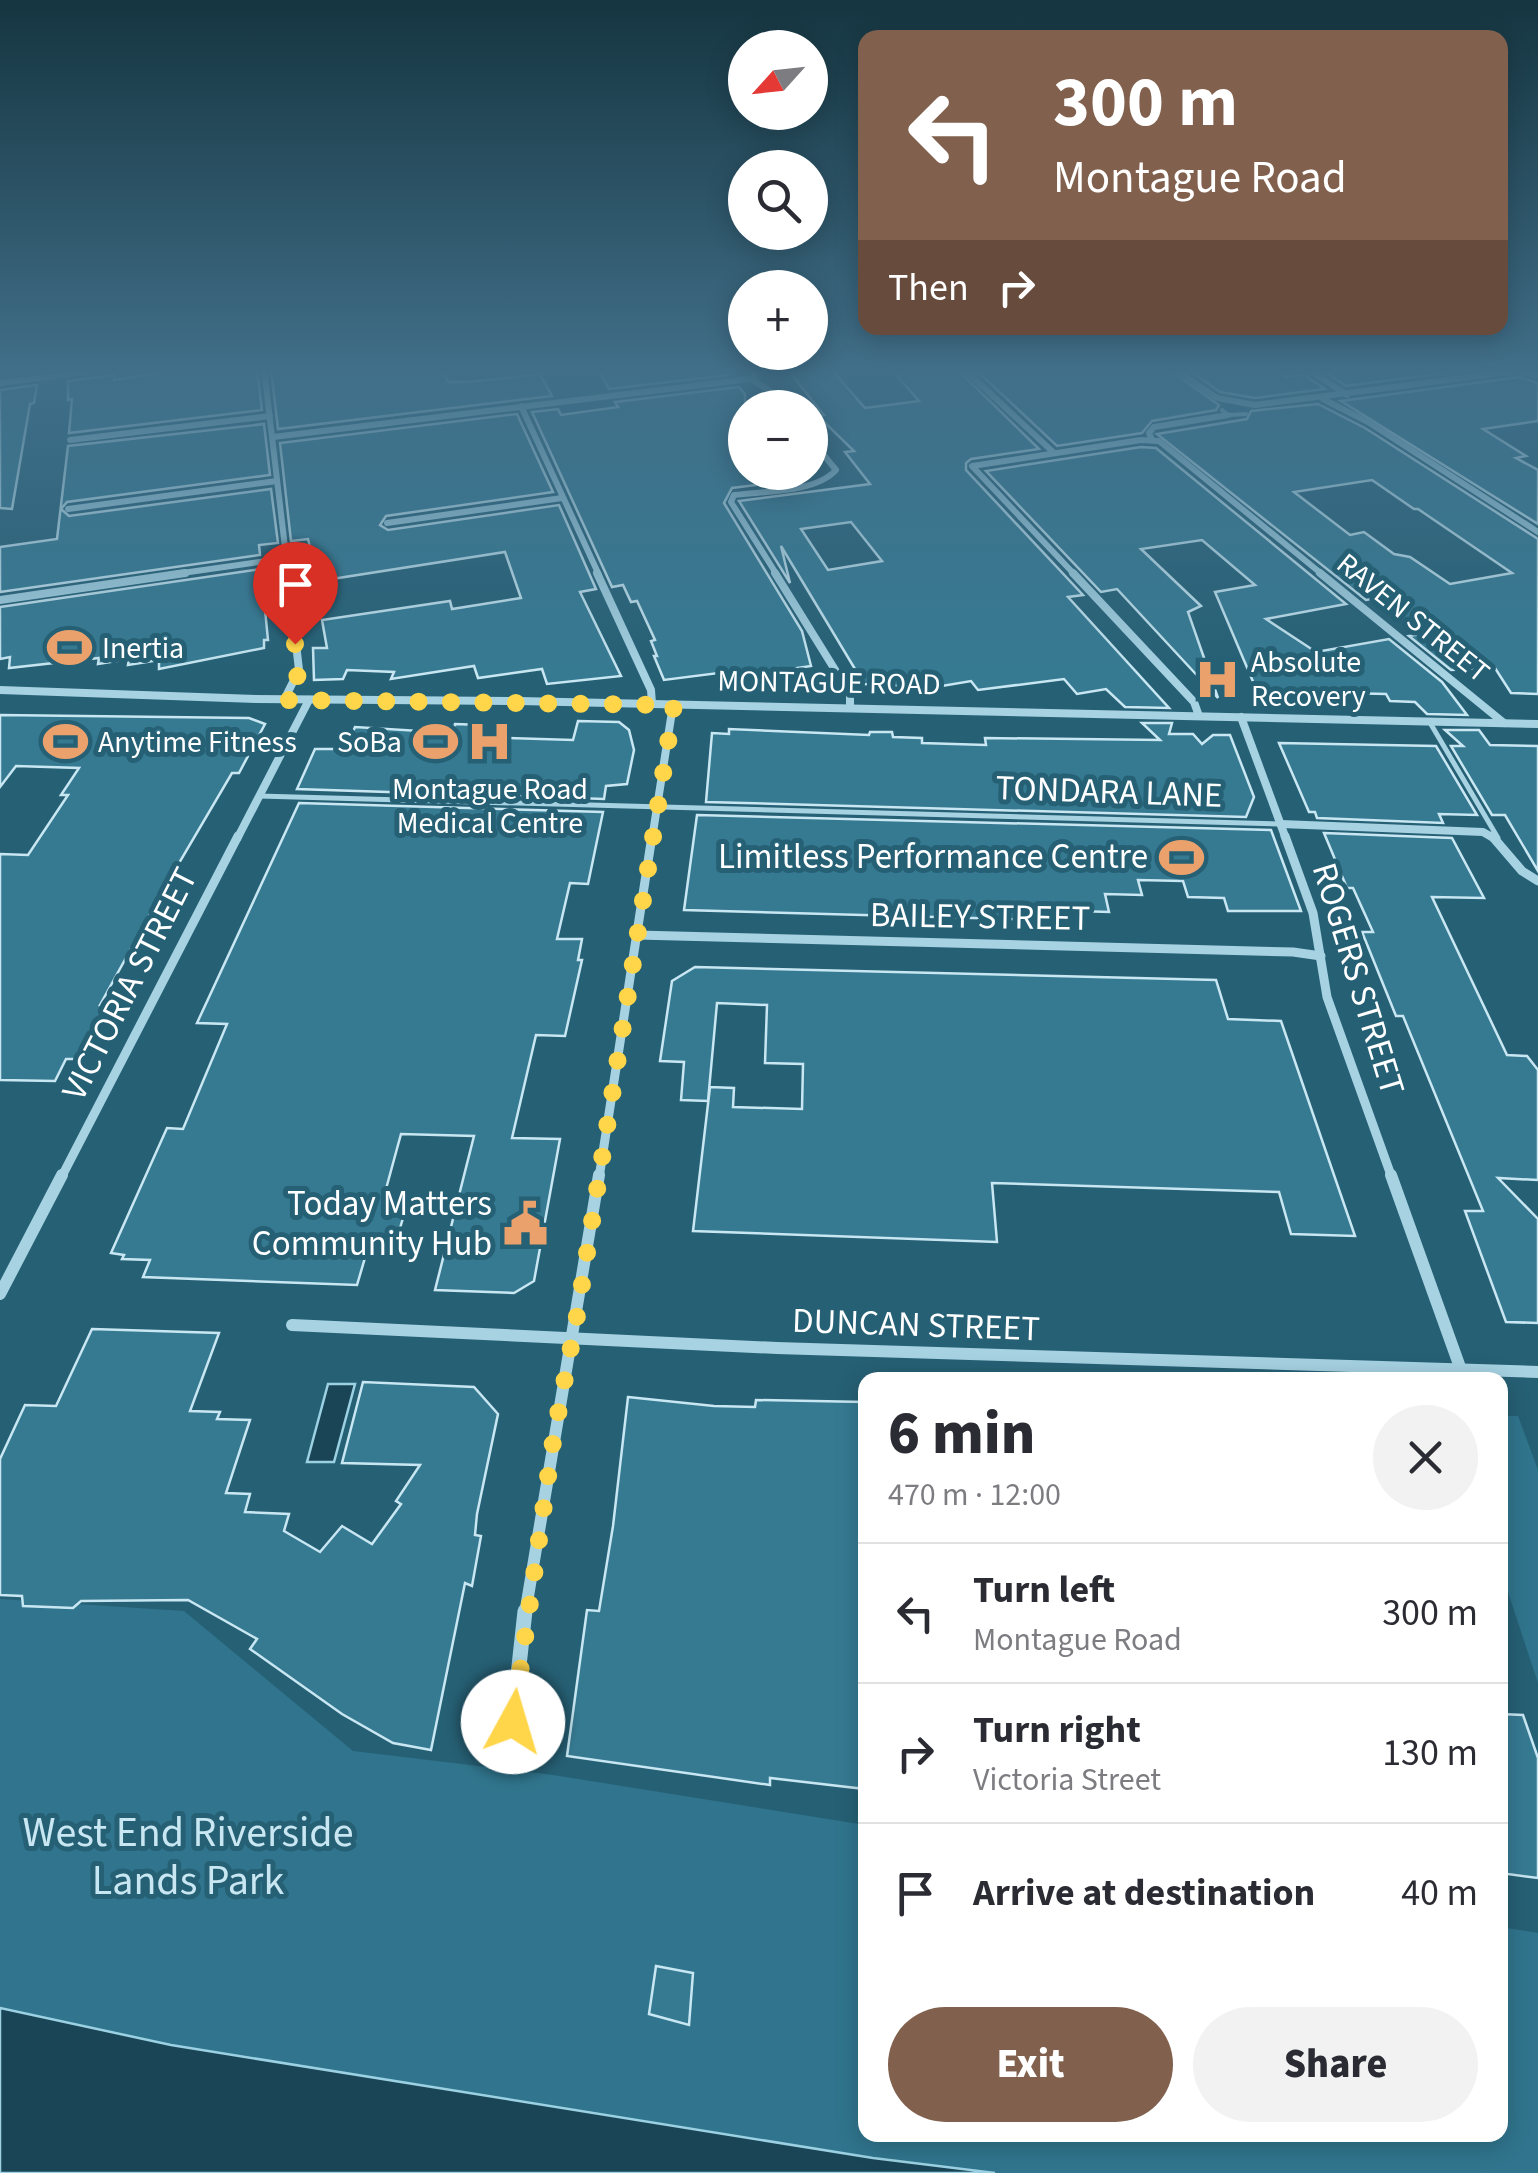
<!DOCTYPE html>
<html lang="en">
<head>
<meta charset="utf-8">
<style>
  body { margin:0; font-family:"Source Sans 3",sans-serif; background:#f2f2f3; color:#2b2b33; height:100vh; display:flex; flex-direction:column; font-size:38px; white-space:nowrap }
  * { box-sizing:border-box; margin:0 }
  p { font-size:32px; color:#7c7c81 }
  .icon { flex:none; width:55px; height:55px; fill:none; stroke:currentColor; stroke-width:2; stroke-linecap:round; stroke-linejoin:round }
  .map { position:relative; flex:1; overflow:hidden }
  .panel { position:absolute; left:858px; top:1372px; width:650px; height:770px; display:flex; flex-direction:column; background:#fff; border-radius:20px; box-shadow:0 5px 25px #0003 }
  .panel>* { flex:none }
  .guide { position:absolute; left:858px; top:30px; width:650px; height:305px; border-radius:20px; box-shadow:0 5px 25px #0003; background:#81604d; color:#fff; overflow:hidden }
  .needle { width:65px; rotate:243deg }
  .buttons { position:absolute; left:728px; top:30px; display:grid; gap:20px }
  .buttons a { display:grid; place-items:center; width:100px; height:100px; border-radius:50%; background:#fff; box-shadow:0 5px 25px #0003; font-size:50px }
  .pin { position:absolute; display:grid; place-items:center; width:85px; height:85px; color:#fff; margin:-102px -42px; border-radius:50% 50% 50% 0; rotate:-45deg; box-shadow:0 0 10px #0007 }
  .pin .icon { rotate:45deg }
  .me { position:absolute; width:110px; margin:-55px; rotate:6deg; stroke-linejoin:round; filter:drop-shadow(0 0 8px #0008) }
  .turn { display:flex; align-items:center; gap:35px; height:210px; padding:0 30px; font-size:45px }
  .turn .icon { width:130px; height:130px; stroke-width:2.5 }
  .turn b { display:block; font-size:70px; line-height:85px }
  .then { display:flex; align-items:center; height:95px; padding:0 30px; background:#0003; gap:20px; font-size:38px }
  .round { display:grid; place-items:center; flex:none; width:105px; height:105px; border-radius:52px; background:#f2f2f3 }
  .summary { display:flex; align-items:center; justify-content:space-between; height:170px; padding:0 30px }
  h1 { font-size:60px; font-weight:800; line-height:75px }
  .action { display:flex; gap:20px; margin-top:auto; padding:20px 30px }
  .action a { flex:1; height:115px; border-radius:60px; background:#81604d; color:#fff; font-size:40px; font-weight:800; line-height:115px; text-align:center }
  .action a+a { background:#f2f2f3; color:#2b2b33 }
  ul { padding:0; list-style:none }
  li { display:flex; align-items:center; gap:30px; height:140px; padding:0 30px; border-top:2px solid #e1e1e2 }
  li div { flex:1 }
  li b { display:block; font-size:38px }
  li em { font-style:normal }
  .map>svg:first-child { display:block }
</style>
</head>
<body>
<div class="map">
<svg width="1538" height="2173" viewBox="0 0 1538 2173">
  <rect width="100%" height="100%" fill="#266075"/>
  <g fill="#30758d">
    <polygon points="1500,1416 1518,1416 1538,1470 1538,1683 1500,1568"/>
    <polygon points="0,1599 184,1611 353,1751 553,1775 865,1825 865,2135 1500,2135 1500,1927 1538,1933 1538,2173 995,2173 873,2158 170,2045 0,2008"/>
  </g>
  <g fill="#1a4556" stroke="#9bd1e2" stroke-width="2.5">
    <polygon points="328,1384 355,1384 334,1462 307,1462"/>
    <polygon points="0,2008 171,2045 873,2158 995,2173 0,2173"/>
  </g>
  <g fill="#367a92" stroke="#c8e7f2" stroke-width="2.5" fill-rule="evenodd">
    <polygon points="185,369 257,369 262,410 69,433 72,399 68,400 68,381 114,375 114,380"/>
    <polygon points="271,369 443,369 448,382 469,382 540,374 552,396 278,429"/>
    <polygon points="598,369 725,369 729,375 609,389"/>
    <path d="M 787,369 L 831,369 L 865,408 L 919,401 L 891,369 L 957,369 L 1039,449 L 971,459 L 966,463 L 966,470 L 1083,595 L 1068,597 L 1169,708 L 1125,707 L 1106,689 L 1077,694 L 1064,679 L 978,690 L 971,681 L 930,688 L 864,684 L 781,546 L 790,583 L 739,501 L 870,484 L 845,452 L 854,451 L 818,416 L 824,415 ZM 851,522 L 882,561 L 828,570 L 801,529 Z"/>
    <polygon points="975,369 1168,369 1219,405 1216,410 1152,421 1142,433 1057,446"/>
    <polygon points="1188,369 1273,369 1285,377 1304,375 1325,389 1255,398 1220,392"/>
    <polygon points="1344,369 1476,369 1346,386 1325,372"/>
    <polygon points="1519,377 1538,383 1538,421 1483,429 1526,456 1516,458 1538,470 1538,524 1341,401"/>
    <polygon points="37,385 34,403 30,404 12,509 0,508 0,390"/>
    <polygon points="739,387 745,394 745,472 800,472 805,479 732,488 724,503 802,631 811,666 737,677 734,671 664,680 654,656 657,656 651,641 655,640 637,601 631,602 623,585 612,587 532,412 558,409 561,415 618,407 615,402"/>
    <path d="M 1318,404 L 1365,428 L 1538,539 L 1538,694 L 1511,693 L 1495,668 L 1451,670 L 1409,636 L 1421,634 L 1377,598 L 1366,600 L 1157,434 L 1247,419 L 1251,411 ZM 1372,480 L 1414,509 L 1418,509 L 1512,573 L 1450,584 L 1410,557 L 1394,554 L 1364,532 L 1350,535 L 1294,492 Z"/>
    <polygon points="517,414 553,492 386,516 380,525 388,530 559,505 596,589 580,592 621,676 547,684 542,669 478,678 474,666 391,679 394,672 347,670 343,679 314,680 313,648 327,648 322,620 450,601 452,609 521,598 505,552 319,581 316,550 311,551 308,539 291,541 280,443"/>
    <polygon points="264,424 270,475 67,502 61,509 69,516 271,489 278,543 259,545 260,555 0,592 0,547 57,539 68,446"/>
    <polygon points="1141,447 1156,448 1346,604 1266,619 1316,652 1389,639 1442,682 1467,715 1427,714 1415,702 1390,701 1386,694 1257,691 1215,592 1255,585 1202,540 1141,549 1201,606 1188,612 1218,698 1117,589 1101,592 986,471"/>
    <polygon points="261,569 268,640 264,640 264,648 159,669 159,660 128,665 129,659 98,664 99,658 9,668 10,657 0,659 0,607"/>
    <polygon points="0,715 249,718 265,724 239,773 232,773 169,880 100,1005 108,1005 79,1059 66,1059 55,1081 0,1080 0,854 28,855 68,795 61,795 79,768 16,766 0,787"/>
    <polygon points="578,721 619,722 629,730 634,750 627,784 606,786 604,799 297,789 315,749 345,749 355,727 452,733 455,724 482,725 477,737 573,740"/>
    <polygon points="1142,723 1172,723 1169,734 1193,734 1202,744 1213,735 1230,735 1254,797 1246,817 706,802 712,733 729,734 729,729 869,735 870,732 892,732 893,737 922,738 922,743 986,745 985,738 1160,740"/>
    <polygon points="1445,730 1479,730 1490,745 1538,746 1538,871 1505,815 1492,815 1451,746 1463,746"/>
    <polygon points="1279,743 1436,746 1477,815 1439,814 1443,823 1317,818 1315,812 1309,812"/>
    <polygon points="299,803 603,812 588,884 570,883 557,939 582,939 578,960 582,960 565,1036 536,1035 512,1138 560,1139 534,1281 514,1293 435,1290 474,1136 401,1134 383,1200 408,1201 393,1252 367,1251 357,1285 143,1277 150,1260 122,1259 124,1255 111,1253 167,1128 183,1129 227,1024 197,1023"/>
    <polygon points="697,815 1271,830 1301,911 1228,911 1224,898 1188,897 1183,881 1138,880 1142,895 1105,894 1109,912 1045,910 1046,920 684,910"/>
    <polygon points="1324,833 1452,838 1484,898 1432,897 1507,1055 1527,1056 1538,1070 1538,1180 1498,1178 1538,1219 1538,1323 1506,1322 1465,1211 1483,1211 1403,1016 1396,1016 1362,932 1373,932 1353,888 1347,888"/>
    <polygon points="695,967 1216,980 1228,1019 1281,1021 1355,1236 1291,1234 1279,1192 992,1183 997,1242 693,1231 710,1087 734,1088 733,1107 802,1109 803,1064 765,1063 767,1005 717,1003 708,1101 681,1100 684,1062 660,1061 672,981"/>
    <polygon points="92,1329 219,1333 190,1411 220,1412 217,1419 250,1420 226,1493 250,1494 245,1512 289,1514 284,1531 320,1552 342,1526 372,1544 401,1504 396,1501 420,1465 342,1463 363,1382 474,1387 498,1414 477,1514 475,1535 481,1536 472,1586 465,1583 431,1750 393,1743 342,1714 250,1649 257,1639 188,1600 81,1601 73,1608 23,1606 22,1596 0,1595 0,1459 25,1405 56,1406"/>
    <polygon points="628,1397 714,1406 755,1407 756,1400 865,1402 865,1789 770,1778 770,1785 567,1756 587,1610 599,1611 613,1526"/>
    <polygon points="1500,1714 1523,1715 1538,1758 1538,1878 1500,1873"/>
    <polygon points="656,1966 693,1973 689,2025 649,2014"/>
  </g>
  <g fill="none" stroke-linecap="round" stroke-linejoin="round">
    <polyline stroke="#a6d2e2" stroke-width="4" points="1222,410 1228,415 1246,414"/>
    <g stroke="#a6d2e2" stroke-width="5">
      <polyline points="1429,721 1498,838"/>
      <polyline points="259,796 1281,824"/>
    </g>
    <g stroke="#a6d2e2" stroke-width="6">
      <polyline points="264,369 286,556 280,559"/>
      <polyline points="754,369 755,377 750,379 775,394 786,408"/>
      <polyline points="964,369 1053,452"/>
      <polyline points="1175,369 1217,398 1255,405 1517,371"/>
      <polyline points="1308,369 1347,395"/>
      <polyline points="1515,369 1538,376"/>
      <polyline points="1323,399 1368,422 1538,532"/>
      <polyline points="521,406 599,575"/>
      <polyline points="273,437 750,379"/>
      <polyline points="70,440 270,416"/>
      <polyline points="1152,440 1149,433 1154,427 1228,415"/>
      <polyline points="68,509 277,481"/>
      <polyline points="387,523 562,498"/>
      <polyline points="280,559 288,575"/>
      <polyline points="168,575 280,559"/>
      <path d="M 777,575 L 731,502 L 734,495 C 764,491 815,493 836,470 L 810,438"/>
      <polyline points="1075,575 972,466 1141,440 1159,441 1323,575"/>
    </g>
    <g stroke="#a6d2e2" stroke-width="8">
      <polyline points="597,573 651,690 652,704"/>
      <polyline points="775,573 850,694 850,708"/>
      <polyline points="1073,573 1194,702 1199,716"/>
      <polyline points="1320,573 1504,723"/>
      <polyline points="0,600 185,573"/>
      <polyline points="284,700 299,670 288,573"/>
      <polyline points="1241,717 1286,839"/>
      <polyline points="1281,824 1483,832 1495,839"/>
      <polyline points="237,839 309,700"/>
      <polyline points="652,839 673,705"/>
    </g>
    <g stroke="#a6d2e2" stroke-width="9">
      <polyline points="1285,836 1313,913 1327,997 1392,1178"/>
      <polyline points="1492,836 1522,871 1538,881"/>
      <polyline points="637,935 1293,952 1321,956"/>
      <polyline points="61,1178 238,836"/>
      <polyline points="599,1178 652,836"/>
    </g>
    <g stroke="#a6d2e2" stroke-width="12">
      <polyline points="1391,1175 1461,1370"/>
      <polyline points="0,1294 62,1175"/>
      <polyline points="292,1325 777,1348 1538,1372"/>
      <polyline points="525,1614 599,1175"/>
    </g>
    <polyline stroke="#a6d2e2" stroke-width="15" points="513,1721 525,1611"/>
    <g fill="#a6d2e2" fill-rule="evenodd">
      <polygon points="98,369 129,369 0,386 0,380"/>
      <polygon points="0,686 256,695 519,697 1538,720 1538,728 519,705 256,703 0,694"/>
    </g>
  </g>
  <linearGradient id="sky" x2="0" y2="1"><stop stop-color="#153540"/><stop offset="0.55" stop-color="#416f89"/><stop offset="1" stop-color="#416f89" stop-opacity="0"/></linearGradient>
  <rect width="1538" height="674" fill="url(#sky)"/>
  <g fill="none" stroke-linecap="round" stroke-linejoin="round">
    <polyline stroke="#ffd54a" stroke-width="18" stroke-dasharray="0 32.4" points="295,644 298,675 284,700 674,705 577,1316 554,1435 513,1722"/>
  </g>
  <defs>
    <symbol id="stadium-bare" viewBox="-9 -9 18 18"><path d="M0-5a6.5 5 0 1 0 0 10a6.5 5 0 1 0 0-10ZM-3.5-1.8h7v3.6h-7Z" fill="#eaa16c" stroke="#266075" stroke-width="2.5" paint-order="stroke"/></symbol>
    <symbol id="hospital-bare" viewBox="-9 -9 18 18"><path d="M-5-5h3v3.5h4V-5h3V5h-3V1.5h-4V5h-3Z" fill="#eaa16c" stroke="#266075" stroke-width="2.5" paint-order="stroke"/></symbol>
    <symbol id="civic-bare" viewBox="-9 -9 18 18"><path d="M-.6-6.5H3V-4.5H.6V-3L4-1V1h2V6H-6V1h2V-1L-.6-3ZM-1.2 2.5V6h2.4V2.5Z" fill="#eaa16c" stroke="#266075" stroke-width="2.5" paint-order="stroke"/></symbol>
  </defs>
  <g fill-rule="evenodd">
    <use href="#stadium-bare" x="38" y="616" width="63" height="63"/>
    <use href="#hospital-bare" x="1186" y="648" width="63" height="63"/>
    <use href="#stadium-bare" x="34" y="710" width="63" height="63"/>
    <use href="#stadium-bare" x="404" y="710" width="63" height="63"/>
    <use href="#hospital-bare" x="458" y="710" width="63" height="63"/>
    <use href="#stadium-bare" x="1150" y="826" width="63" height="63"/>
    <use href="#civic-bare" x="494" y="1192" width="63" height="63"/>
  </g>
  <g text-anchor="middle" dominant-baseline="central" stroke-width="10" stroke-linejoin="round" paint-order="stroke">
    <g font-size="30" fill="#fff" stroke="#266075">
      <text transform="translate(1413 618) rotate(39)">RAVEN STREET</text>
      <text transform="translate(829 683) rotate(1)">MONTAGUE ROAD</text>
    </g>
    <g font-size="30" fill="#fff" stroke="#266075" text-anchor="start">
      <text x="102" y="648">Inertia</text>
      <text x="1251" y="662">Absolute<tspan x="1251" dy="34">Recovery</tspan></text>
      <text x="98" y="742">Anytime Fitness</text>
      <text x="402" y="742" text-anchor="end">SoBa</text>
      <text x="490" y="789" text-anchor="middle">Montague Road<tspan x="490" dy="34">Medical Centre</tspan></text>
    </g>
    <g font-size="35" fill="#fff" stroke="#266075">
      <text transform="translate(1109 792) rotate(2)">TONDARA LANE</text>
      <text transform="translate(980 917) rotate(1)">BAILEY STREET</text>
      <text transform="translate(1358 979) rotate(73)">ROGERS STREET</text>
      <text transform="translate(130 984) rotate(-63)">VICTORIA STREET</text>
      <text transform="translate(916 1325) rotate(2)">DUNCAN STREET</text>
    </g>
    <g font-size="35" fill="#fff" stroke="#266075" text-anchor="end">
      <text x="1148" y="857">Limitless Performance Centre</text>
      <text x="492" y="1204">Today Matters<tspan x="492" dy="40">Community Hub</tspan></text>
    </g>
    <g font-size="42" fill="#c8e7f2" stroke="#266075">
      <text x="188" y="1833">West End Riverside<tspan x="188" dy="48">Lands Park</tspan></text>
    </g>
  </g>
</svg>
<div class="buttons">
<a><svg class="needle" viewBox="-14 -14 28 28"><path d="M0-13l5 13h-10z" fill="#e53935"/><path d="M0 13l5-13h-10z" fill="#7c7c81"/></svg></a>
<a><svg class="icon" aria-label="search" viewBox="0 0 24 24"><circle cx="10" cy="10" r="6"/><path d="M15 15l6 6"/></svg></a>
<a>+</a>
<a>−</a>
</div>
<div class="pin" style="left:295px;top:644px;background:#d93025"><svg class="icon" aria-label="arrive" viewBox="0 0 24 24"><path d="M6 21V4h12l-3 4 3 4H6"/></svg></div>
<svg class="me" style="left:513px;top:1722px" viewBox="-20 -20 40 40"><circle r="19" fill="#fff"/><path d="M0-13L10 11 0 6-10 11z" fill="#ffd54a"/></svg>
<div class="guide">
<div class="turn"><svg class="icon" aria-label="left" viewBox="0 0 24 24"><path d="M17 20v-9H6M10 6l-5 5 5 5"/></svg><div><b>300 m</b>Montague Road</div></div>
<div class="then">Then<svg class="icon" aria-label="right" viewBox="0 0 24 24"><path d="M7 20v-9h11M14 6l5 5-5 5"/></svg></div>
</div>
<section class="panel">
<div class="summary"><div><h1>6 min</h1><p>470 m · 12:00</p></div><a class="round"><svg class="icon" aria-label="close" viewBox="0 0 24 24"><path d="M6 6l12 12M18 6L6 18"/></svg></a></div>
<ul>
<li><svg class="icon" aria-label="left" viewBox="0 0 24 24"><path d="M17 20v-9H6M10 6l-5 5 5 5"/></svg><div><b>Turn left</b><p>Montague Road</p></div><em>300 m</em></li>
<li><svg class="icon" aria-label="right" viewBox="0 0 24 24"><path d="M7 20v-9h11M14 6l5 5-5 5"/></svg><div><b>Turn right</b><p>Victoria Street</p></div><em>130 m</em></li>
<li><svg class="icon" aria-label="arrive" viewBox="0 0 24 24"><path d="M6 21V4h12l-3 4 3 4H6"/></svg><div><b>Arrive at destination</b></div><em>40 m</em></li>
</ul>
<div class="action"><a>Exit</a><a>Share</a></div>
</section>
</div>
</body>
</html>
